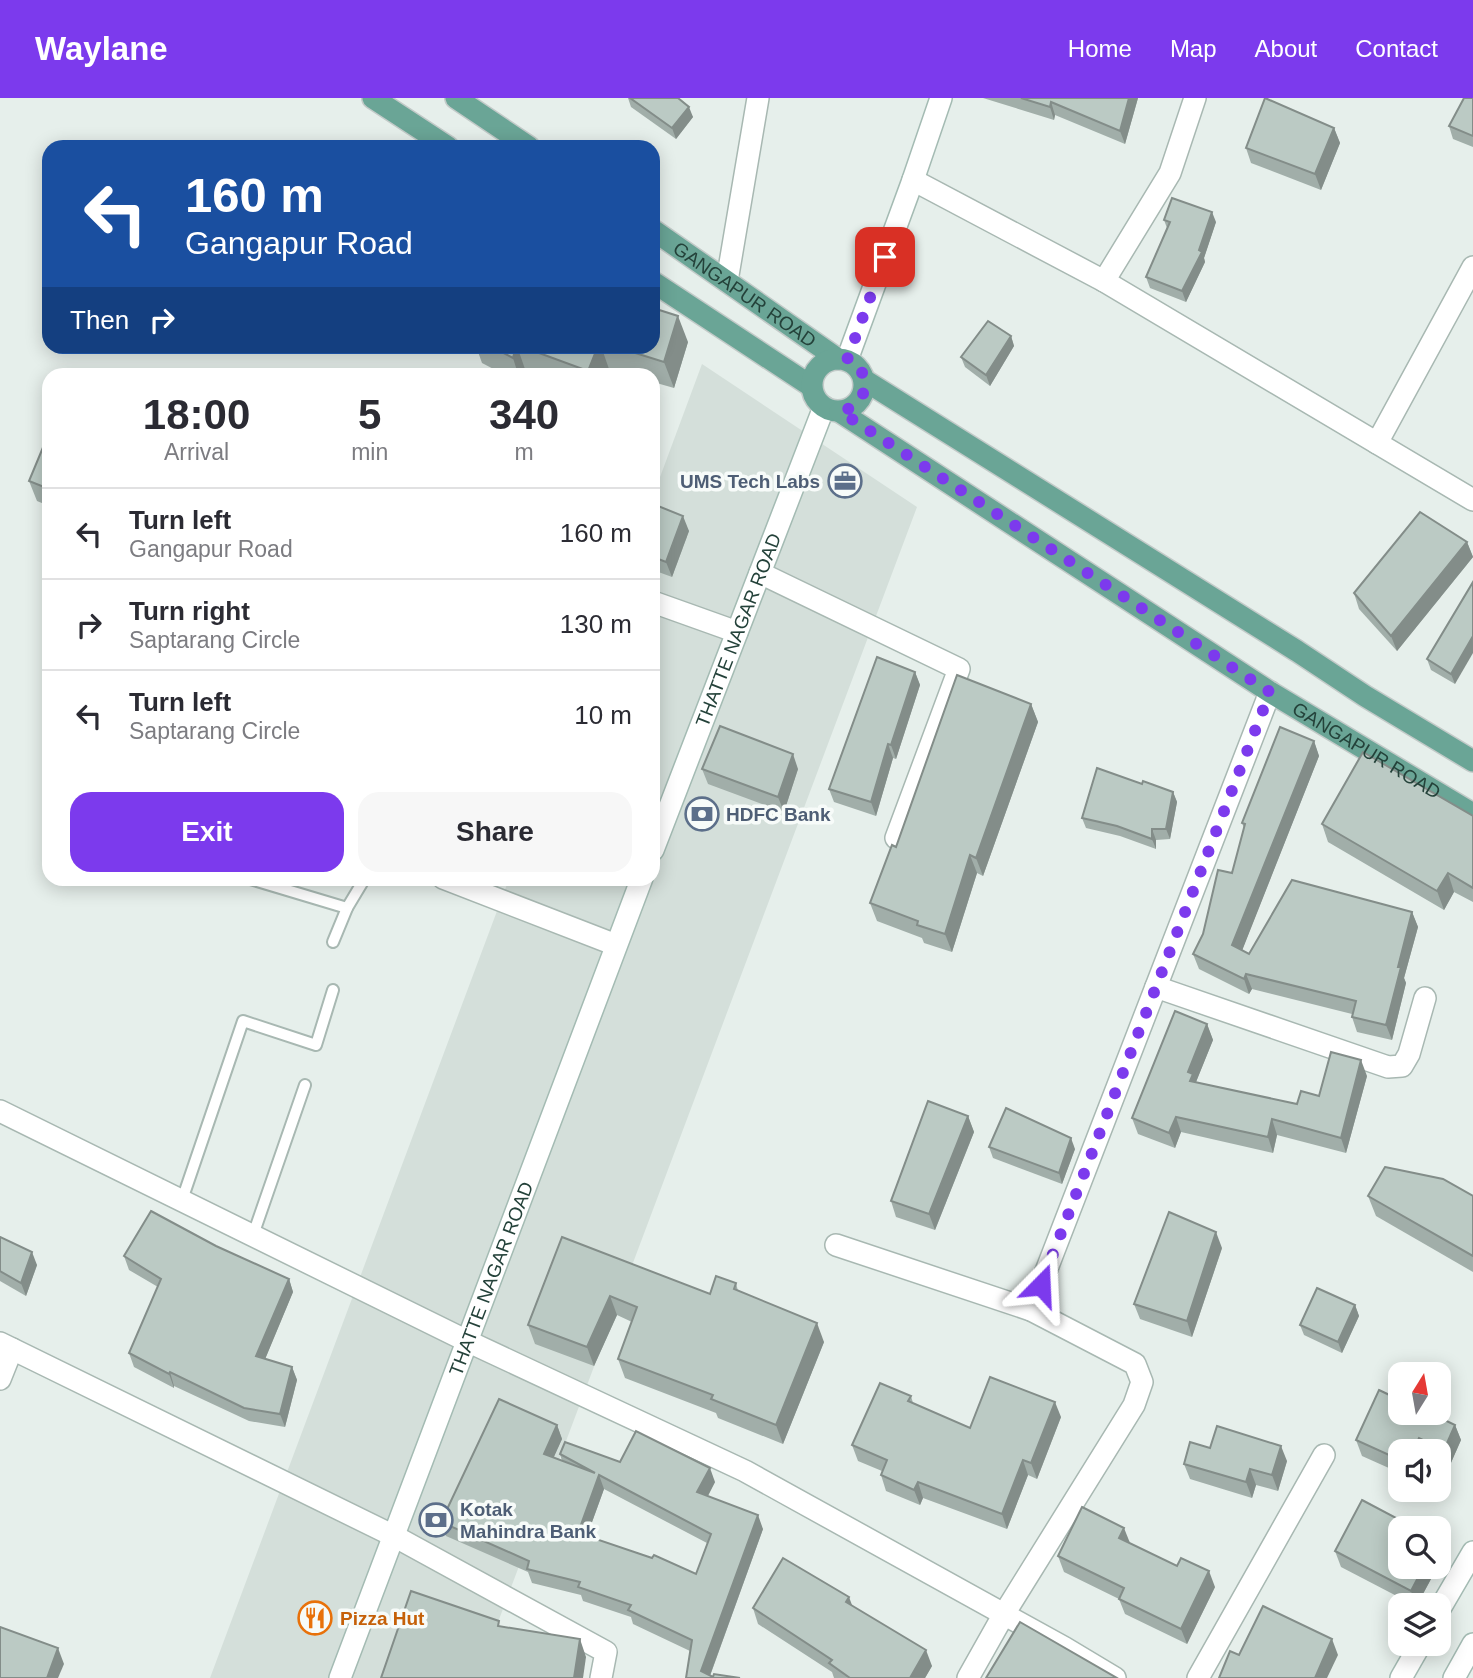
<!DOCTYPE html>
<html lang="en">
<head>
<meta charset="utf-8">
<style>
  body { margin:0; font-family:Arial,sans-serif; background:#f7f7f7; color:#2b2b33; height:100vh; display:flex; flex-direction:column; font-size:26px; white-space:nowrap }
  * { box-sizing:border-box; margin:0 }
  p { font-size:23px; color:#7c7c81 }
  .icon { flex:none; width:38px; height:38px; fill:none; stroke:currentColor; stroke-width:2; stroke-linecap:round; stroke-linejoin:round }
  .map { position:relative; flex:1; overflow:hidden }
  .side { position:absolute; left:42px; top:270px; width:618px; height:518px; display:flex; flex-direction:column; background:#fff; border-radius:21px; box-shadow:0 4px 18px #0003 }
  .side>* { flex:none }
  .hud { position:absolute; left:42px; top:42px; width:618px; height:214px; border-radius:21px; box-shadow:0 4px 18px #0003; background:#1a4fa0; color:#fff; overflow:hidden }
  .needle { width:46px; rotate:11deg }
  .controls { position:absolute; left:1388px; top:1264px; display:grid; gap:14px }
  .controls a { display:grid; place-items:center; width:63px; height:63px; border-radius:14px; background:#fff; box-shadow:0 4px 18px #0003; font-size:35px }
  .pin { position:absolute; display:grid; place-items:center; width:60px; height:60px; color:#fff; margin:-30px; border-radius:14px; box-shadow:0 4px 10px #0006 }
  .me { position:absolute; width:77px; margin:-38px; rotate:21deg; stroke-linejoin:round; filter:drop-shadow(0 0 5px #0008) }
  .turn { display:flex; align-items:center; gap:24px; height:147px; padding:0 28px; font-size:32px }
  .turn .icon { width:91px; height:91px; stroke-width:2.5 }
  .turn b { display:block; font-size:49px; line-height:60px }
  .then { display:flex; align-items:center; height:66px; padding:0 28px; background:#0003; gap:14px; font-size:26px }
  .eta { display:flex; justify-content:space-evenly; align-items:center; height:119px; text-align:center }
  .eta b { font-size:42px; font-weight:700; line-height:49px }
  .action { display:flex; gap:14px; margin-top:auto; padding:14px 28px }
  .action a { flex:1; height:80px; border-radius:21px; background:#7c3aed; color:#fff; font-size:28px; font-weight:700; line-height:80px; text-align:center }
  .action a+a { background:#f7f7f7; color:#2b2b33 }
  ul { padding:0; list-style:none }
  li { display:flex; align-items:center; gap:21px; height:91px; padding:0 28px; border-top:2px solid #e1e1e2 }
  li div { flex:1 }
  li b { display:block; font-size:26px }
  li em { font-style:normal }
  header { display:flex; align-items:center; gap:42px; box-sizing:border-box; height:98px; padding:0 35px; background:#7c3aed; color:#fff }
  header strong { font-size:33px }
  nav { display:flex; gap:38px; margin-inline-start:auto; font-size:24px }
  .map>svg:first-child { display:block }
</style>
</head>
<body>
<header>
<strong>Waylane</strong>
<nav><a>Home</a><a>Map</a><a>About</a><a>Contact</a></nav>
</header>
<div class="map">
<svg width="1473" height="1580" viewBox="0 0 1473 1580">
  <rect width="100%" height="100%" fill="#e6efeb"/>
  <polygon fill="#d4dfda" points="702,266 917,409 477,1580 210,1580 509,781 653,780 653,398"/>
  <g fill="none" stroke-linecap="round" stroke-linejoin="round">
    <defs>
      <g id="lane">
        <polyline points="247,780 347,810"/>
        <polyline points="333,844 347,810 365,780"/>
        <polyline points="182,1102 243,923 316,947 333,892"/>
        <polyline points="253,1137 305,987"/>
      </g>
      <g id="street">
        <polyline points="913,82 1104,183 1170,75 1195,0"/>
        <polyline points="727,183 758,0"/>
        <polyline points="1104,183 1473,402"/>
        <polyline points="1377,345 1473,169"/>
        <polyline points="760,475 959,571 896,740"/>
        <polyline points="653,504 737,534"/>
        <polyline points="443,780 616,847"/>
        <polyline points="1156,889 1388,969 1402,968 1409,956 1425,900"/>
        <polyline points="0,1013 467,1243 745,1373 1065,1550 1115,1580"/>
        <polyline points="836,1147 1031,1212 1135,1266 1142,1284 1134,1307 1004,1516 968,1580"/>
        <polyline points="1031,1212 1270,594"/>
        <polyline points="0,1245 394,1438 606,1554 601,1580"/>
        <polyline points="0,1281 12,1251"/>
        <polyline points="1198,1580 1324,1357"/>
      </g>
      <g id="secondary">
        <polyline points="847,262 913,82 941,0"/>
        <path id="s1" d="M 653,752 L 824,309"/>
        <polyline points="1438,1514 1473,1454"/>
        <path id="s2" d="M 340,1580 L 642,780"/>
        <polyline points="1401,1580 1421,1545"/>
        <polyline points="1454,1580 1473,1546"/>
      </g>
      <g id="primary">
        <polyline points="373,0 448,49"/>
        <polyline points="456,0 529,49"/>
        <path id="s3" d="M 653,132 L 838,261"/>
        <polyline points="653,184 811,288"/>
        <circle cx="838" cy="287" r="26"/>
        <polyline points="864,282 1297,553 1365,598 1473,663"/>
        <path id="s4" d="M 840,314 L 1270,594 L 1473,716"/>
      </g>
    </defs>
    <use href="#lane" stroke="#a8b8b2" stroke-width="14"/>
    <use href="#street" stroke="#a8b8b2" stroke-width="24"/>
    <use href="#secondary" stroke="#a4bbb3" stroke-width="24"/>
    <use href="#primary" stroke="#c2cac8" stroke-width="24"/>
    <use href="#lane" stroke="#fff" stroke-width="10"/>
    <use href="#street" stroke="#fff" stroke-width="21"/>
    <use href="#secondary" stroke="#fff" stroke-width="21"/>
    <use href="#primary" stroke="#6aa596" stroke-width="21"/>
  </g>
  <g fill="#a1aea9" fill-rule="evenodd">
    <polygon points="628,0 678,0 693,19 676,41 631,9"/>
    <polygon points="983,0 1138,0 1125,46 1055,17 1054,22"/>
    <polygon points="1473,0 1473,49 1453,41 1449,28"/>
    <polygon points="1334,30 1340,45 1321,92 1251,65 1246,50"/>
    <polygon points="1164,122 1216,124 1204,160 1205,164 1186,204 1150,190 1146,179 1167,130"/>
    <polygon points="1011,238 1014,248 990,288 965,269 961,259"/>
    <polygon points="688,244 674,290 653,284 653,276 627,276 609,271 607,276 534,276 526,274 525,276 503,276 482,265 476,248 653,248"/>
    <polygon points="49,335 49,408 37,403 29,383"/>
    <polygon points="653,406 689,433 672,479 653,472"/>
    <polygon points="1467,444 1473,459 1397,553 1359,511 1354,495"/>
    <polygon points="1473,484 1455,586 1431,572 1427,561"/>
    <polygon points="915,574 920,587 896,661 893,660 876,718 834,704 829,691"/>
    <polygon points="1031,606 1038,624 983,778 977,775 952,854 924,845 922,840 877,823 870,805 896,749"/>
    <polygon points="1314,643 1319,658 1242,852 1249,856 1412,814 1418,829 1404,880 1406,885 1392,942 1357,934 1352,919 1352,916 1252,891 1249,896 1199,871 1193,856 1232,775 1244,730 1242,725"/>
    <polygon points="702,671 798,671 784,714 708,686"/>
    <polygon points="1142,686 1173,694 1177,704 1170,741 1156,742 1156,751 1120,738 1086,730 1082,720"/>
    <polygon points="1473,718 1473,804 1454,794 1444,812 1328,744 1322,726"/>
    <polygon points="1207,926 1213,942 1196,984 1297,1006 1319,998 1367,978 1346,1055 1277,1037 1273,1055 1181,1034 1175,1050 1138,1036 1132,1020"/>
    <polygon points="968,1018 974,1034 935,1132 896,1119 891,1103"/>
    <polygon points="989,1049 1075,1051 1062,1086 993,1060"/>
    <polygon points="1368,1098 1473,1098 1473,1174 1376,1118"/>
    <polygon points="0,1139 37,1167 26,1198 0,1183"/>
    <polygon points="562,1139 710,1196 736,1185 738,1193 824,1244 783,1346 718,1320 716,1315 625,1280 618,1261 632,1224 617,1217 594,1268 535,1246 528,1227"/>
    <polygon points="216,1148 289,1181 293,1194 265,1261 292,1269 297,1282 285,1329 249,1323 174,1288 174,1290 134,1269 129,1255 158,1189 129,1172 124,1158"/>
    <polygon points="1222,1150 1192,1239 1140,1221 1134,1206"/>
    <polygon points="1355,1207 1359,1218 1342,1255 1304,1237 1300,1227"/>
    <polygon points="911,1298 913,1305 970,1330 1061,1319 1037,1381 1028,1377 1007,1431 923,1400 920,1407 886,1393 881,1377 882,1373 858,1363 852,1347"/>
    <path d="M 557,1327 L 562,1341 L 553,1360 L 562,1363 L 560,1356 L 620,1364 L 715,1384 L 708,1398 L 763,1431 L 710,1578 L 713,1579 L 740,1580 L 686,1580 L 690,1553 L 633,1526 L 631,1519 L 583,1503 L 581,1497 L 532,1485 L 528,1474 L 446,1438 L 441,1424 ZM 604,1391 L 707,1445 L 696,1476 L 587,1438 Z"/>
    <polygon points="1455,1327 1461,1342 1450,1367 1438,1362 1438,1353 1400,1353 1400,1375 1362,1358 1356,1342"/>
    <polygon points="1210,1350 1287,1363 1278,1393 1256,1387 1252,1400 1190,1381 1184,1366"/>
    <polygon points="1335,1453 1438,1468 1417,1507 1414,1507 1341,1469"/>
    <polygon points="1058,1458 1215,1489 1187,1546 1125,1516 1119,1501 1064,1474"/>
    <polygon points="852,1508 932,1568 925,1580 834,1580 832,1574 758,1526 753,1510"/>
  </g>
  <g fill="#838d89">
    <polygon points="1129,0 1138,0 1125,46 1120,33"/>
    <polygon points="1051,4 1055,17 1054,22 1050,9"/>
    <polygon points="689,9 693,19 676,41 672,30"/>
    <polygon points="1334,30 1340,45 1321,92 1315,76"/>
    <polygon points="1212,114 1216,124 1204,160 1205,164 1186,204 1182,193 1199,152"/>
    <polygon points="678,218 688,244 674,290 664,264"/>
    <polygon points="1011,238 1014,248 990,288 986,277"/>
    <polygon points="516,248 517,248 526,274 525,276 518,276 513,260"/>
    <polygon points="598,248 601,248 609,271 607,276 590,276 588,273"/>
    <polygon points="683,418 689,433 672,479 666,464"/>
    <polygon points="1467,444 1473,459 1397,553 1391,538"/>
    <polygon points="1473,538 1473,555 1455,586 1451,576"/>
    <polygon points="915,574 920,587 896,661 891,647"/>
    <polygon points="1031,606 1038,624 983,778 976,760"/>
    <polygon points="1314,643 1319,658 1238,863 1232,847"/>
    <polygon points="888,646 893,660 876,718 871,704"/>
    <polygon points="793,656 798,671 784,714 778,699"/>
    <polygon points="1173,694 1177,704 1170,741 1166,731"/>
    <polygon points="1152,731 1156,742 1156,751 1152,741"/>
    <polygon points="970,757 977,775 952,854 945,836"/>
    <polygon points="1448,775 1454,794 1444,812 1437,793"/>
    <polygon points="1412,814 1418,829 1404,880 1406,885 1392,942 1386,927 1398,869"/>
    <polygon points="1246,876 1252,891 1249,896 1244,881"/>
    <polygon points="1207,926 1213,942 1196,984 1196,999 1188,974"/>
    <polygon points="1361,962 1367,978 1346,1055 1341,1040"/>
    <polygon points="968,1018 974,1034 935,1132 929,1116"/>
    <polygon points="1176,1019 1181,1034 1175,1050 1169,1035"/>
    <polygon points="1272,1021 1277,1037 1273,1055 1268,1039"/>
    <polygon points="1071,1040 1075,1051 1062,1086 1059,1075"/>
    <polygon points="1216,1134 1222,1150 1192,1239 1187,1223"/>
    <polygon points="32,1154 37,1167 26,1198 21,1185"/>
    <polygon points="289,1181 293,1194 261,1271 256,1258"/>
    <polygon points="610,1198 617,1217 594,1268 587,1249"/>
    <polygon points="1355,1207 1359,1218 1342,1255 1338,1244"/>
    <polygon points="817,1225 824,1244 783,1346 776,1327"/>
    <polygon points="292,1269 297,1282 285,1329 280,1316"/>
    <polygon points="170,1274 174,1288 174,1290 169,1276"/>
    <polygon points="1055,1304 1061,1319 1037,1381 1031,1365"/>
    <polygon points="557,1327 562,1341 549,1370 544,1356"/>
    <polygon points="1455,1327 1461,1342 1450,1367 1444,1352"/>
    <polygon points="1419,1340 1423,1353 1413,1353"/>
    <polygon points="1281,1348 1287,1363 1278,1393 1272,1377"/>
    <polygon points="1023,1362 1028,1377 1007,1431 1002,1416"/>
    <polygon points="710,1370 715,1384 702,1409 697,1394"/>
    <polygon points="1250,1371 1256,1387 1252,1400 1246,1384"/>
    <polygon points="599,1377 604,1391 583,1449 578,1435"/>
    <polygon points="918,1384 923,1400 920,1407 914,1392"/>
    <polygon points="758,1417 763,1431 709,1580 701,1573"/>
    <polygon points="1124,1430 1130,1445 1119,1440"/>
    <polygon points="1438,1443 1443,1457 1438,1466"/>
    <polygon points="1424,1468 1438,1468 1417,1507 1416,1507 1411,1493"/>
    <polygon points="1209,1473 1215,1489 1187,1546 1181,1531"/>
    <polygon points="849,1499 855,1515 846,1504"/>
    <polygon points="580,1541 586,1559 583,1580 574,1580"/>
    <polygon points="1332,1541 1338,1557 1327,1580 1315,1580"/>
    <polygon points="58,1550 64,1566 58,1580 47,1580"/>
    <polygon points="926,1552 932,1568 925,1580 910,1580"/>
  </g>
  <g fill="#bbcac4" stroke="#838d89" stroke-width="2" fill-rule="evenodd">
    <polygon points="630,0 678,0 689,9 672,30"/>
    <polygon points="1021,0 1129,0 1120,33 1051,4 1050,9"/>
    <polygon points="1265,0 1334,30 1315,76 1246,50"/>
    <polygon points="1464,0 1473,0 1473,38 1449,28"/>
    <polygon points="1172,100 1212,114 1199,152 1202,154 1182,193 1146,179 1170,124 1164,122"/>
    <polygon points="653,210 678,218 664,264 613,248 653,248"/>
    <polygon points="988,223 1011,238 986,277 961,259"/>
    <polygon points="490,248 516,248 513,260"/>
    <polygon points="520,248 598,248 588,273"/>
    <polygon points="49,335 49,391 29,383"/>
    <polygon points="653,406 683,418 666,464 653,459"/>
    <polygon points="1420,414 1467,444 1391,538 1354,495"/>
    <polygon points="1473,484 1473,538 1451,576 1427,561"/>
    <polygon points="877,559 915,574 891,647 888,646 871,704 829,691"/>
    <polygon points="957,577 1031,606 976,760 970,757 945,836 917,827 918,823 870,805 892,747 896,749"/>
    <polygon points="720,628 793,656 778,699 702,671"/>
    <polygon points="1280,629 1314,643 1232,847 1249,856 1292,782 1412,814 1398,869 1401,869 1386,927 1352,919 1356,903 1246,876 1244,881 1193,856 1203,836 1218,772 1232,775 1245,726 1242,725"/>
    <polygon points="1363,654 1473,718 1473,790 1448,775 1437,793 1322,726"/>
    <polygon points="1097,670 1142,686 1143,683 1173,694 1166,731 1152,731 1152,741 1117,728 1082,720"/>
    <polygon points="1175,913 1207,926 1188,974 1193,976 1190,983 1297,1006 1301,993 1319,998 1331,954 1361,962 1341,1040 1272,1021 1268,1039 1176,1019 1169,1035 1132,1020"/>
    <polygon points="928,1003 968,1018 929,1116 891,1103"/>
    <polygon points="1006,1010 1071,1040 1059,1075 989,1049"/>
    <polygon points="1385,1069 1443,1081 1473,1098 1473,1158 1368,1098"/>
    <polygon points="151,1113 216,1148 289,1181 256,1258 292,1269 280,1316 244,1310 170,1274 169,1276 129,1255 161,1181 124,1158"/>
    <polygon points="1169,1114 1216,1134 1187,1223 1134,1206"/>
    <polygon points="0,1139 32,1154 21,1185 0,1173"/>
    <polygon points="562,1139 710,1196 716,1178 736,1185 734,1191 817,1225 776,1327 711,1301 713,1297 618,1261 637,1209 610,1198 587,1249 528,1227"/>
    <polygon points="1317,1190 1355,1207 1338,1244 1300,1227"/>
    <polygon points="990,1279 1055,1304 1031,1365 1023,1362 1002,1416 918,1384 914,1392 881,1377 887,1362 852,1347 880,1285 911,1298 908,1303 970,1330"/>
    <polygon points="1379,1292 1400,1302 1400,1314 1428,1314 1455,1327 1444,1352 1419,1340 1413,1353 1400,1353 1400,1362 1356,1342"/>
    <path d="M 499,1301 L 557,1327 L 544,1356 L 595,1375 L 560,1356 L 565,1344 L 620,1364 L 636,1333 L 710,1370 L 697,1394 L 758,1417 L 701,1573 L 713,1579 L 714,1576 L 740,1580 L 686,1580 L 692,1542 L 628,1512 L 631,1507 L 578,1489 L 580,1484 L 527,1471 L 529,1463 L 441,1424 ZM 599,1377 L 711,1436 L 696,1476 L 654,1457 L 652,1460 L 578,1435 Z"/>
    <polygon points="1217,1328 1281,1348 1272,1377 1250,1371 1246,1384 1184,1366 1190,1344 1210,1350"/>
    <polygon points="1362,1402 1415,1430 1400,1430 1400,1468 1424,1468 1411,1493 1335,1453"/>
    <polygon points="1082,1409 1124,1430 1119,1440 1177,1468 1181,1460 1209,1473 1181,1531 1119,1501 1124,1490 1058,1458"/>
    <polygon points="783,1460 849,1499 846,1504 926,1552 910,1580 850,1580 829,1565 832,1562 753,1510"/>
    <polygon points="411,1493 499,1523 498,1528 580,1541 574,1580 381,1580"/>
    <polygon points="1263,1508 1332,1541 1315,1580 1219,1580 1230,1553 1239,1557"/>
    <polygon points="1020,1524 1117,1580 986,1580"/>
    <polygon points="0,1529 58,1550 47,1580 0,1580"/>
  </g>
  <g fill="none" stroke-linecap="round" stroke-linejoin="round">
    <path stroke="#7c3aed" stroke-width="12" stroke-dasharray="0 21.6" d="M 885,159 L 847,262 C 851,265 858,269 861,273 C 873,291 857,309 841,314 L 1270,594 L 1041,1187"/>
  </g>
  <defs>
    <symbol id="office-ring" viewBox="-11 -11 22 22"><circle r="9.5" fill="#f7fbf9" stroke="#5c6f8a" stroke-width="1.5"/><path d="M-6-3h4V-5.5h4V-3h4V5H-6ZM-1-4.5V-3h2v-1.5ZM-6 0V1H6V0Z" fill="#5c6f8a"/></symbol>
    <symbol id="bank-ring" viewBox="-11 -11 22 22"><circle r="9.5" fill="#f7fbf9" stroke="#5c6f8a" stroke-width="1.5"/><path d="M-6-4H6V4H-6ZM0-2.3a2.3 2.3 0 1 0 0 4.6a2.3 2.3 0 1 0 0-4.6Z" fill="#5c6f8a"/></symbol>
    <symbol id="restaurant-ring" viewBox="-11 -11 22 22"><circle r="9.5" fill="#f7fbf9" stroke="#e8710a" stroke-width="1.5"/><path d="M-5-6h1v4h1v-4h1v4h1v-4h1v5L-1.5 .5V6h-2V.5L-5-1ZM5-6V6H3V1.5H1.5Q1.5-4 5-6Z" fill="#e8710a"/></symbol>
  </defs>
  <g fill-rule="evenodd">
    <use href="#office-ring" x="826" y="364" width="38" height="38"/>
    <use href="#bank-ring" x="683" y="697" width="38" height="38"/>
    <use href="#bank-ring" x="417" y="1403" width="38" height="38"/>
    <use href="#restaurant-ring" x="296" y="1501" width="38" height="38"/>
  </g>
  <g text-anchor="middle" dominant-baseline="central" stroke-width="7" stroke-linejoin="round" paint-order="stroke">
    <g font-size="19" fill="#24423a" stroke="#f7fbf9">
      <text stroke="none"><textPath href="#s3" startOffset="112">GANGAPUR ROAD</textPath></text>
      <text stroke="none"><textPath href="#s1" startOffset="236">THATTE NAGAR ROAD</textPath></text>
      <text stroke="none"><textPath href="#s4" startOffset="626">GANGAPUR ROAD</textPath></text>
      <text stroke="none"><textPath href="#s2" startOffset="427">THATTE NAGAR ROAD</textPath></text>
    </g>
    <g font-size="19" font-weight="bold" fill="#4e5e75" stroke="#f7fbf9" text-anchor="start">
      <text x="820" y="383" text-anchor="end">UMS Tech Labs</text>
      <text x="726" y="716">HDFC Bank</text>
      <text x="460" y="1411">Kotak<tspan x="460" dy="22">Mahindra Bank</tspan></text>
    </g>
    <g font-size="19" font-weight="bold" fill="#c56008" stroke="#f7fbf9" text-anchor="start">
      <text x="340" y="1520">Pizza Hut</text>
    </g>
  </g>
</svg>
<div class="controls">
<a><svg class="needle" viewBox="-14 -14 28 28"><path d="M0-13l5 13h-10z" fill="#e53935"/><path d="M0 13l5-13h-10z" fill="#7c7c81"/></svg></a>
<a><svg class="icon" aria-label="sound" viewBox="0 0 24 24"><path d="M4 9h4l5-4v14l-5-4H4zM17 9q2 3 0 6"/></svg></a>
<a><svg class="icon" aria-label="search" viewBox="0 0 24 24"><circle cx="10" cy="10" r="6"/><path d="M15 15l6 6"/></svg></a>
<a><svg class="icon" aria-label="layers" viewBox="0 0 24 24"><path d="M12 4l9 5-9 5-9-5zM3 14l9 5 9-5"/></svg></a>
</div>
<div class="pin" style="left:885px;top:159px;background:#d93025"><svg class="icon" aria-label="arrive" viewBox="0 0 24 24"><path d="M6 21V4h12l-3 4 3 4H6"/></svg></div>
<svg class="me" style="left:1041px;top:1187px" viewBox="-20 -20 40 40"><path d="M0-17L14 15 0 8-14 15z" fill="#7c3aed" stroke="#fff" stroke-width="4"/></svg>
<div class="hud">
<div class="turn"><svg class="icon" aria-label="left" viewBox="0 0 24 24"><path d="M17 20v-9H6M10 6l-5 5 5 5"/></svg><div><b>160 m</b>Gangapur Road</div></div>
<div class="then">Then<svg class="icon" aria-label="right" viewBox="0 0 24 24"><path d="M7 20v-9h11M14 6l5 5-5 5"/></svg></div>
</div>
<section class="side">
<div class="eta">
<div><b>18:00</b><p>Arrival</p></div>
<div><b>5</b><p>min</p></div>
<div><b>340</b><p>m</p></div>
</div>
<ul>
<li><svg class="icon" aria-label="left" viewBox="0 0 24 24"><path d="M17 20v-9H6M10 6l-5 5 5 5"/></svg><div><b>Turn left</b><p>Gangapur Road</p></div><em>160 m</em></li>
<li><svg class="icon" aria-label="right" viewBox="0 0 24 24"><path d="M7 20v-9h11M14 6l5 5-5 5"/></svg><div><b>Turn right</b><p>Saptarang Circle</p></div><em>130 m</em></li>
<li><svg class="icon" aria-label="left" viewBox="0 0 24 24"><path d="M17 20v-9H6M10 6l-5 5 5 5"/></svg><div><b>Turn left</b><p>Saptarang Circle</p></div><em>10 m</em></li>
</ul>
<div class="action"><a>Exit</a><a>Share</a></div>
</section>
</div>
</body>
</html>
